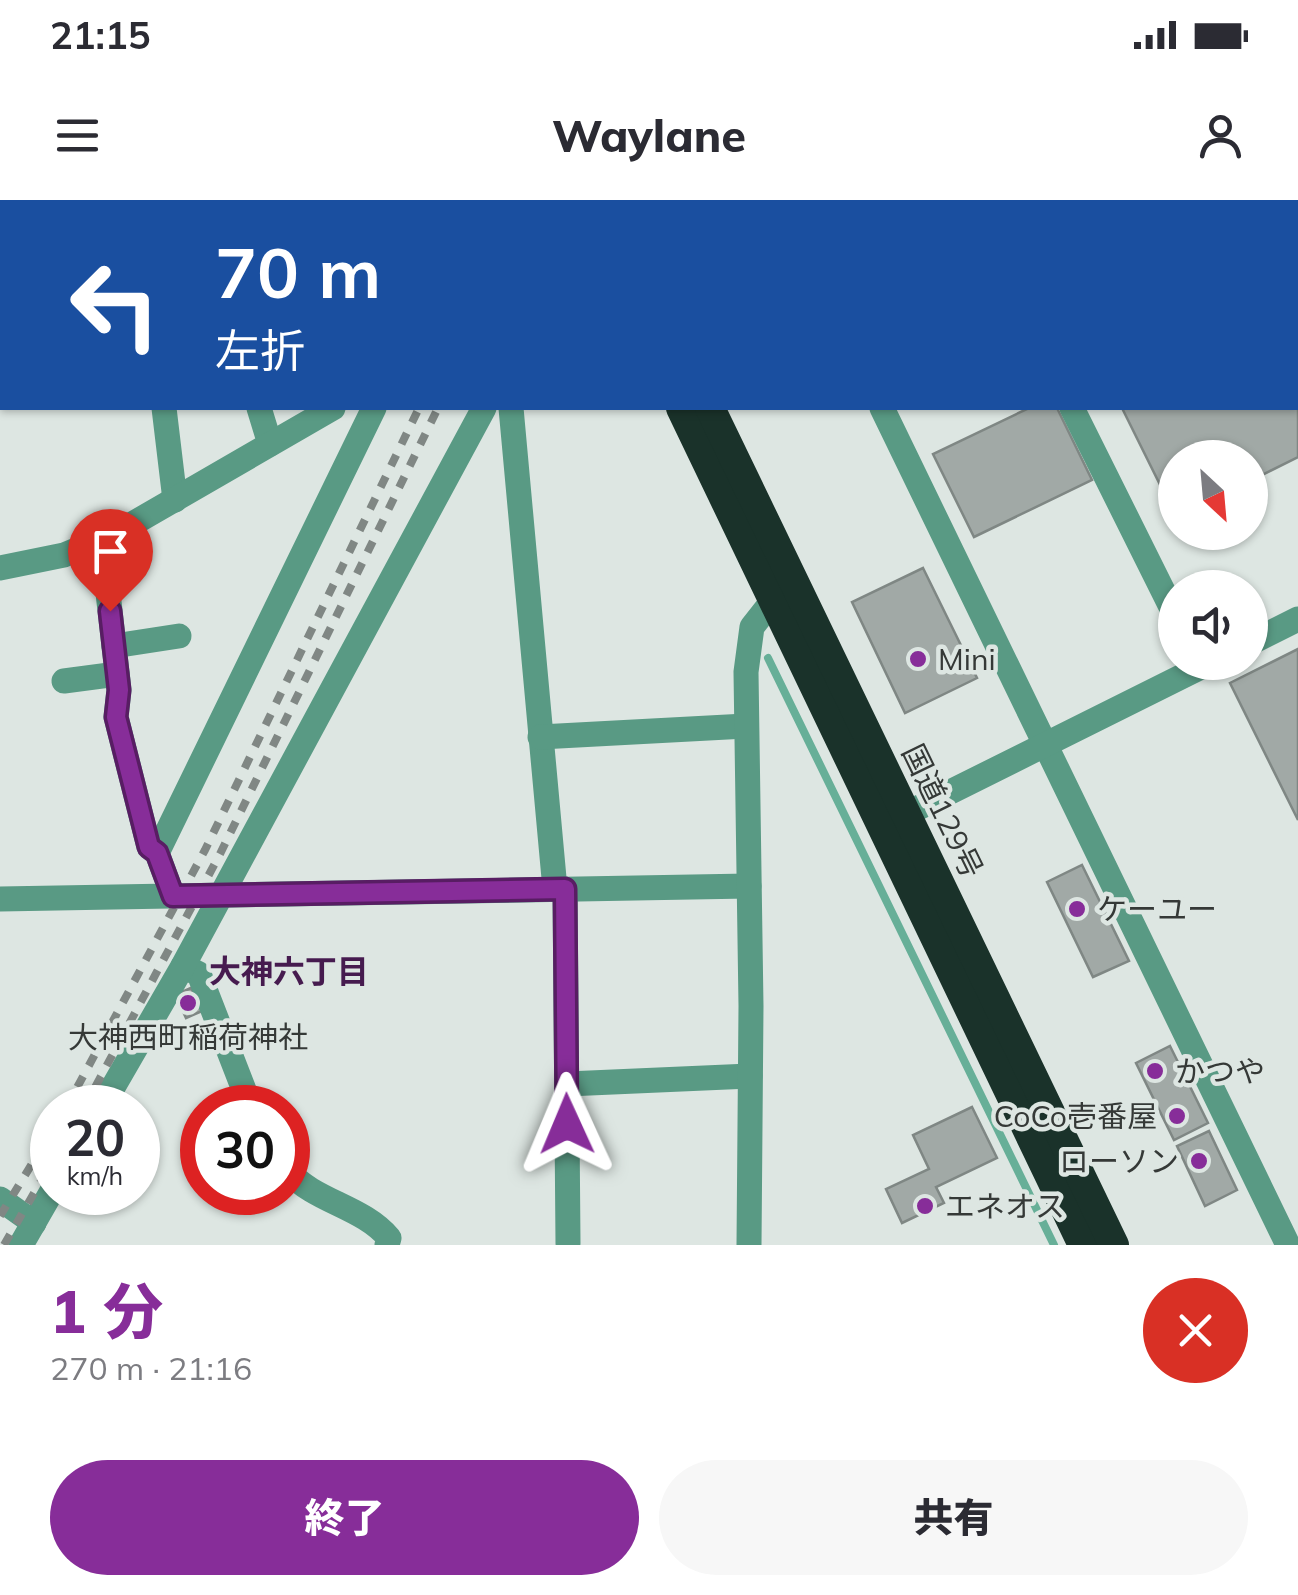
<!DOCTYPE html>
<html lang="ja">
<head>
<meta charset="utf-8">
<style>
  body { margin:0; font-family:Mulish,"Noto Sans JP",sans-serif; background:#f7f7f7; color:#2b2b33; height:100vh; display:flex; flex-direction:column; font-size:38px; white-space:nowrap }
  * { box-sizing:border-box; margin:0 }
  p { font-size:32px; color:#7c7c81 }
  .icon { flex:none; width:55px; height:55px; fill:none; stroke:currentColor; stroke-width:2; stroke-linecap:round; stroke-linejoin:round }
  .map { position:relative; height:1045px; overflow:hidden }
  .sheet { display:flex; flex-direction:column; background:#fff; flex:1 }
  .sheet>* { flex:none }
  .guide { position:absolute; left:0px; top:0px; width:1300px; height:210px; box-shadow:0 2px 8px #0004; background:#1a4fa0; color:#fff; overflow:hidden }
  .needle { width:65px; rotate:154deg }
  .fabs { position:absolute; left:1158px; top:240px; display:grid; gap:20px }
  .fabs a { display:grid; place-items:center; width:110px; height:110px; border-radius:50%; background:#fff; box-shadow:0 2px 8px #0004; font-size:50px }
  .speed { position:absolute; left:30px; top:885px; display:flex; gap:20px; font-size:50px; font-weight:700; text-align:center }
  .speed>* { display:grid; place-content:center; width:130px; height:130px; border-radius:50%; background:#fff; box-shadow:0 2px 8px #0004; line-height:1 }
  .speed small { font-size:25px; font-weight:400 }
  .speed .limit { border:15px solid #d22; background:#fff; color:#111 }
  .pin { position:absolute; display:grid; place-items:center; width:85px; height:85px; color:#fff; margin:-102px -42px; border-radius:50% 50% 50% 0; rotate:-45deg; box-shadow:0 0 10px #0007 }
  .pin .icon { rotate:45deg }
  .me { position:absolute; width:110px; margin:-55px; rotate:359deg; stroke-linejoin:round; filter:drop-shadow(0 0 8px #0008) }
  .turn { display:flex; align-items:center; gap:35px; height:210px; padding:0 50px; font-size:45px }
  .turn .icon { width:130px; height:130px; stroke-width:2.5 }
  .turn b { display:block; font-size:70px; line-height:85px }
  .round { display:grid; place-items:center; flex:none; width:105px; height:105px; border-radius:52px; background:#f7f7f7 }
  .headline { display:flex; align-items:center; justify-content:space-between; height:170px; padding:0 50px }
  h1 { font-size:60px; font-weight:800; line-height:75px; color:#872d99 }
  .primary-button { display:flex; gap:20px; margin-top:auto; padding:20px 50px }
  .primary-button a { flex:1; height:115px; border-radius:60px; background:#872d99; color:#fff; font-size:40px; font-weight:800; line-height:115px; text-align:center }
  .primary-button a+a { background:#f7f7f7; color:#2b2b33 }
  .status { display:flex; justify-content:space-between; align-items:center; height:70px; padding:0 50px; background:#fff; direction:ltr }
  .status svg { height:28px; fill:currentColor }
  header { display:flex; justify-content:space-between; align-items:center; height:130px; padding:0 50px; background:#fff; font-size:45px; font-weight:800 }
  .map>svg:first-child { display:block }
</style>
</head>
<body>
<div class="status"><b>21:15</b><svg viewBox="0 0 49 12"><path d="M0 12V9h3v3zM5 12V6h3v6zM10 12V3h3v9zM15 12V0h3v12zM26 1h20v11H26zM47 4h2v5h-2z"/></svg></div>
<header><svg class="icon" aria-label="menu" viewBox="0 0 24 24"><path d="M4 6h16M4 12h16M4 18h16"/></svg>Waylane<svg class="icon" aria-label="person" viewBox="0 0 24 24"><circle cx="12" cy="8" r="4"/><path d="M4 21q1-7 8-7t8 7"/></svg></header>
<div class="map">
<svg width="1298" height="1045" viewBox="0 0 1298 1045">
  <rect width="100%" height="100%" fill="#dde6e2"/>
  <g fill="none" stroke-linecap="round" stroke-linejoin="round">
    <polyline stroke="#67af98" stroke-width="8" points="768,458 1054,1045"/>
  </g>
  <g fill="#a1a9a6" stroke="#7f8784" stroke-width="2.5">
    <polygon points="1021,0 1298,0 1298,257 1250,281 1250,258 1175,258 1175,315 1122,208 1298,208 1298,2"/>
    <polygon points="1029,208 1057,208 1092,280 974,337 933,254"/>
    <polygon points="923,368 977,478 905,513 852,402"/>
    <polygon points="1298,449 1298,620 1230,483"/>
    <polygon points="1082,665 1129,761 1093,777 1047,682"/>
    <polygon points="191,788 202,811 186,818 175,795"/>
    <polygon points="1170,846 1208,923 1174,940 1136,863"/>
    <polygon points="972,907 997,958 936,987 944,1003 902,1023 886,989 929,969 913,935"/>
    <polygon points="1209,931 1237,990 1205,1006 1177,946"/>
  </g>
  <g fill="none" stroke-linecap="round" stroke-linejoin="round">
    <g stroke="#599a84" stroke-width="25">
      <polyline points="432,0 433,2"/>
      <polyline points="781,0 783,2"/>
      <polyline points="970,0 971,2"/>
      <polyline points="468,2 469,0"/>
      <polyline points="707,2 710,0"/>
      <polyline points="164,208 175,300"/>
      <polyline points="259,208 270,244"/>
      <polyline points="511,208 555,689"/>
      <polyline points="882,208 1288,1045"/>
      <polyline points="1072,208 1175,415"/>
      <polyline points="102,340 119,490 116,517 149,647 157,653 173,696"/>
      <polyline points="0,368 64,355 115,334 333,208"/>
      <polyline points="1250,443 1298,419"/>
      <polyline points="114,446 179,436"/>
      <polyline points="64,481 117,474"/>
      <polyline points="540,537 746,526"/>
      <polyline points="906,614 1211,462"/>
      <polyline points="157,653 374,208"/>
      <polyline points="565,689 568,1043"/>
      <polyline points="0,699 749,686"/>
      <polyline points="183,766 199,774 251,908"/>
      <polyline points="567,884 750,876"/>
      <polyline points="101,908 183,766 484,208"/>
      <path d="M 288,971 C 315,1002 362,1006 389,1038 L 387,1045"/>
      <polyline points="0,999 34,1023"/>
      <polyline points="21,1045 52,991"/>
      <polyline points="749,1045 751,806 746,472 752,427 774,399"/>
    </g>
    <g stroke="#1a322a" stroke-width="30">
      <polyline points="580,0 581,2"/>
      <polyline points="610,0 612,2"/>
      <polyline points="681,208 1083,1045"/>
      <polyline points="710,208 1114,1045"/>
    </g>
    <g stroke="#808784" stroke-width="8" stroke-dasharray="12 12" stroke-linecap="butt">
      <polyline points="514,2 515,0"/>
      <polyline points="533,2 535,0"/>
      <polyline points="66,908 205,650 419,208"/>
      <polyline points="84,908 220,654 438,208"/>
      <polyline points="0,1016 52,931"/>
      <polyline points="4,1045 52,962"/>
    </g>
  </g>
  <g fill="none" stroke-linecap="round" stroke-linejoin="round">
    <defs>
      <polyline id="route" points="110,411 119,490 116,517 149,647 157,653 173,696 565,689 567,924"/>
    </defs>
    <use href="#route" stroke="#581d63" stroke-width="25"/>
    <use href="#route" stroke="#872d99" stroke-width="18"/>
  </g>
  <g fill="#872d99" stroke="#dde6e2" stroke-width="4">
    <circle cx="918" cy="459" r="10"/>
    <circle cx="1077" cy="709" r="10"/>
    <circle cx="188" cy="803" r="10"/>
    <circle cx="1155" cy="871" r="10"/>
    <circle cx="1177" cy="916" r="10"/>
    <circle cx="1199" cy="961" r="10"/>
    <circle cx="925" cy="1006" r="10"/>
  </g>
  <g text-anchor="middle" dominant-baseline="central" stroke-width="9" stroke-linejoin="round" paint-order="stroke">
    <g font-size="30" fill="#353937" stroke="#dde6e2" text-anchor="start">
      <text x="938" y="459">Mini</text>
      <text x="1097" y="709">ケーユー</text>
      <text x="188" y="837" text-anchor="middle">大神西町稲荷神社</text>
      <text x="1175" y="871">かつや</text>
      <text x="1157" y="916" text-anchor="end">CoCo壱番屋</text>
      <text x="1179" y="961" text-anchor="end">ローソン</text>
      <text x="945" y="1006">エネオス</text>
    </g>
    <g font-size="30" fill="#353937" stroke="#dde6e2">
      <text transform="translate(943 611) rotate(64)">国道129号</text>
    </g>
    <g font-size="32" font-weight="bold" fill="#461b4f" stroke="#dde6e2">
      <text x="289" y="771">大神六丁目</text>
    </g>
  </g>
</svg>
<div class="fabs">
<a><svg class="needle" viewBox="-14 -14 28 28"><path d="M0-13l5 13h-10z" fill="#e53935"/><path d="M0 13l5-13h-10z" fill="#7c7c81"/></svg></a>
<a><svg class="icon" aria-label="sound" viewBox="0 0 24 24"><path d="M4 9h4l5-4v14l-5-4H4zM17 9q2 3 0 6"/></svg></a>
</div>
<div class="speed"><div>20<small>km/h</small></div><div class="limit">30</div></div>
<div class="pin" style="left:110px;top:411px;background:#d93025"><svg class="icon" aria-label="arrive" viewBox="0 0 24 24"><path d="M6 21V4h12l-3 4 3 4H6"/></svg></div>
<svg class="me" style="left:567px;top:924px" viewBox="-20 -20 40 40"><path d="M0-17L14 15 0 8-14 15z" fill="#872d99" stroke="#fff" stroke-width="4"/></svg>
<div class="guide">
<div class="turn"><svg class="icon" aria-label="left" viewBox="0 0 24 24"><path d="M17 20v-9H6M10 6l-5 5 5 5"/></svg><div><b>70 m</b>左折</div></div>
</div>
</div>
<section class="sheet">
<div class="headline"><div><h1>1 分</h1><p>270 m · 21:16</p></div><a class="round" style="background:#d93025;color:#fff"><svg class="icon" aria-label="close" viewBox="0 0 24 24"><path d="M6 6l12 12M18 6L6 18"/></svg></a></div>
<div class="primary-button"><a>終了</a><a>共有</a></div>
</section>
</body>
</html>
